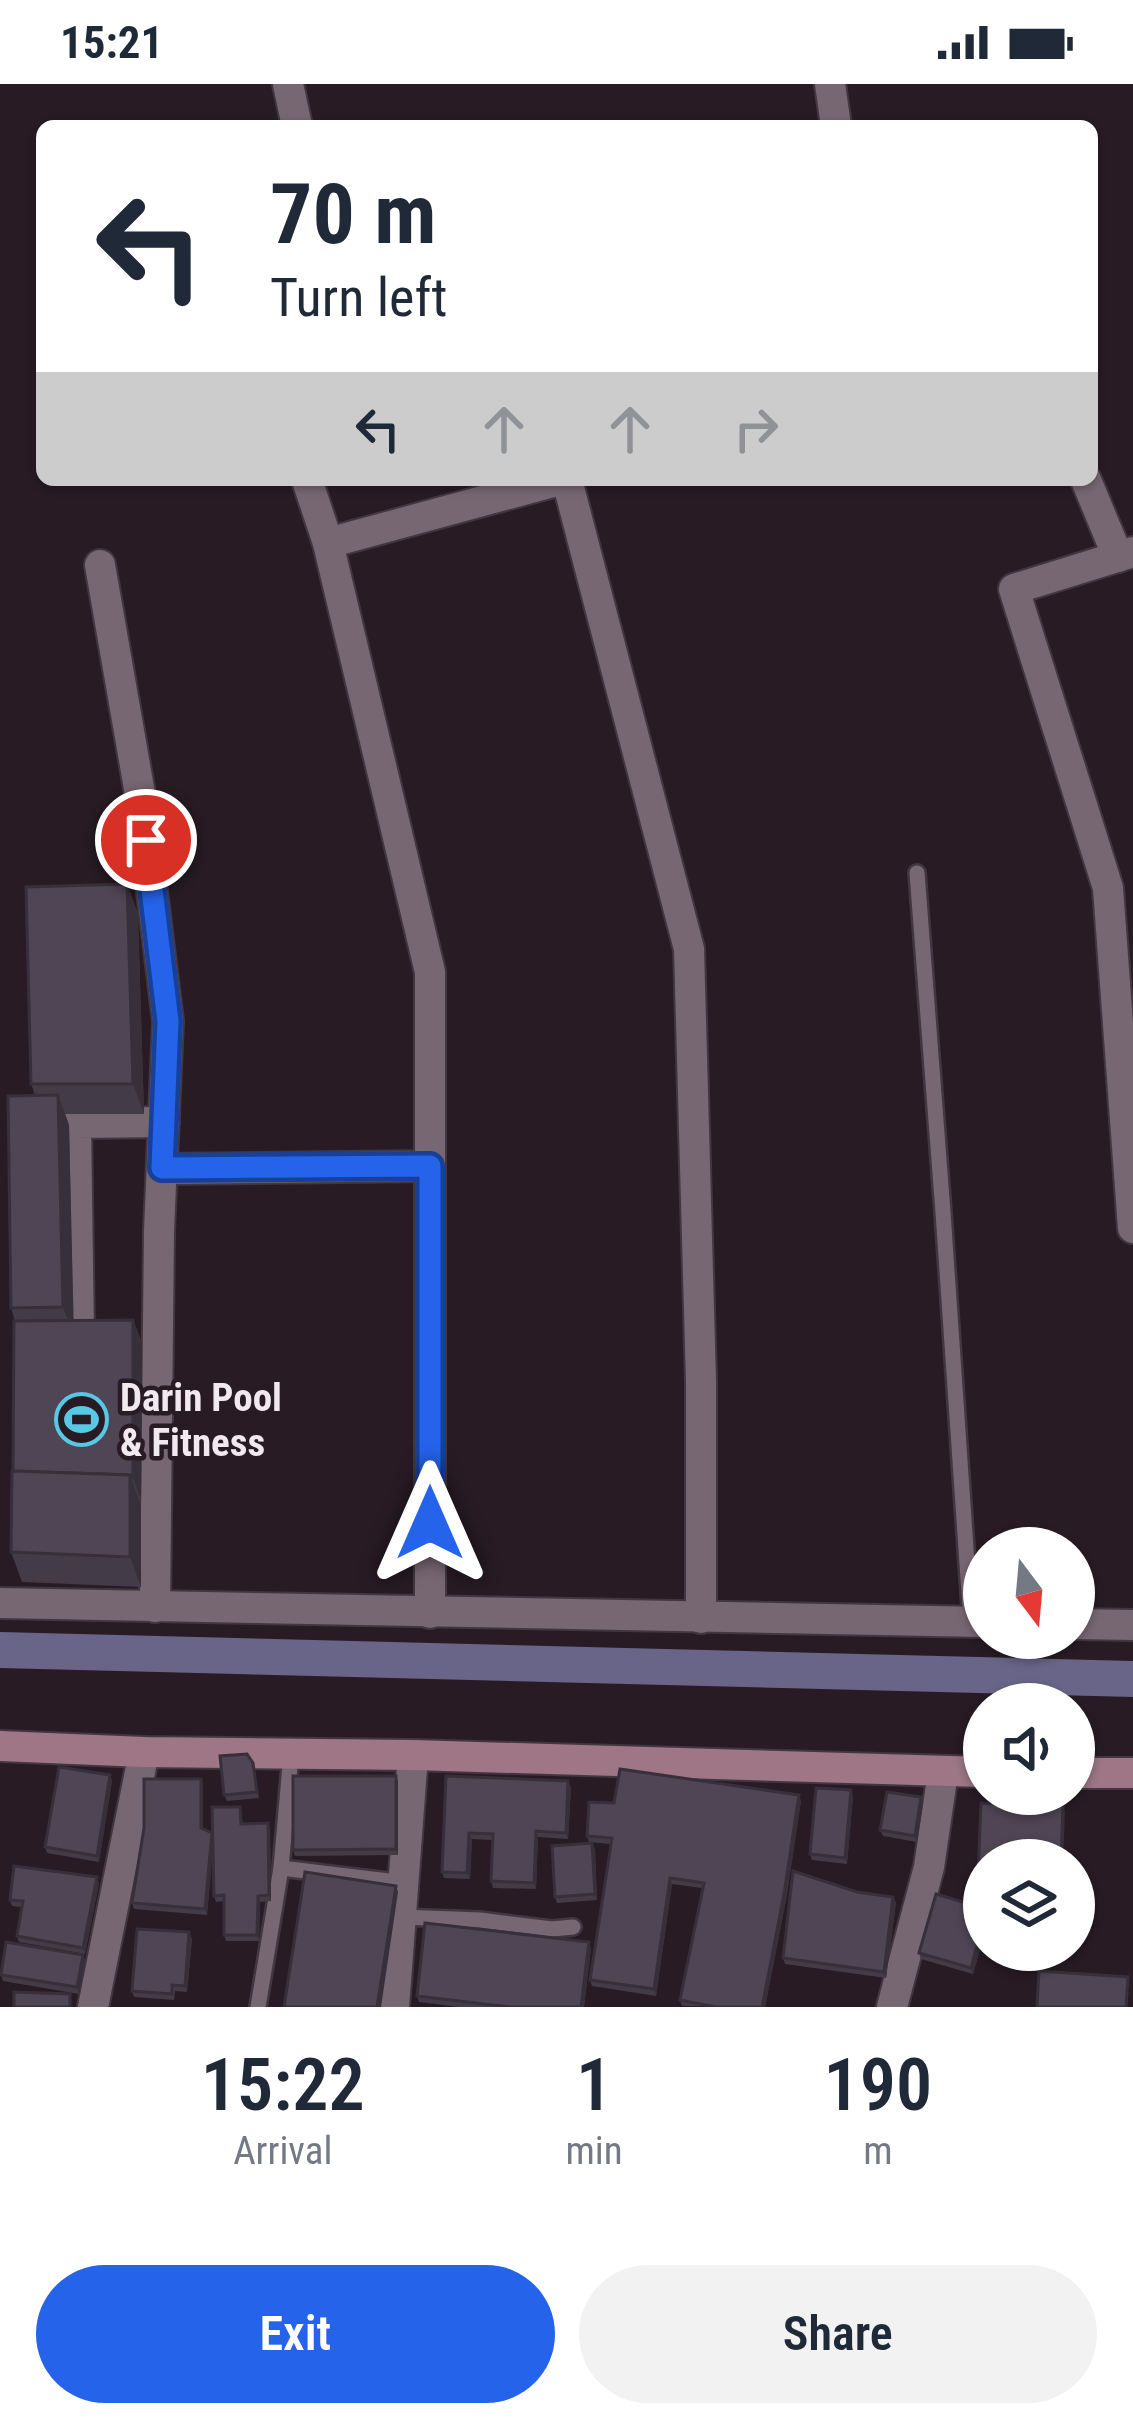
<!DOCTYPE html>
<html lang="en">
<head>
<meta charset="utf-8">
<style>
  body { margin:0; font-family:"Roboto Condensed",sans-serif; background:#f2f2f3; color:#1f2937; height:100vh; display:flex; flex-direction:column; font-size:45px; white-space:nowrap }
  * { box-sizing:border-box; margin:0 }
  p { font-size:39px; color:#747a83 }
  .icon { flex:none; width:66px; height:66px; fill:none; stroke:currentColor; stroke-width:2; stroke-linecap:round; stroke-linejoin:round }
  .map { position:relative; height:1923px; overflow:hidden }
  .sheet { display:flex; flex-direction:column; background:#fff; flex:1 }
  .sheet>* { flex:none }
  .hud { position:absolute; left:36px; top:36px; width:1062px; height:366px; border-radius:18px; box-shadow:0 3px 9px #0004; background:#fff; color:#1f2937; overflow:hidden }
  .needle { width:78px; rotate:164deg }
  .buttons { position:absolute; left:963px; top:1443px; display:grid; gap:24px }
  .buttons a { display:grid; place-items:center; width:132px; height:132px; border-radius:50%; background:#fff; box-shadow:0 3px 9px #0004; font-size:60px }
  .pin { position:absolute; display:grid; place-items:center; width:102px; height:102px; color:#fff; margin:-51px; border:6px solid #fff; border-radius:50%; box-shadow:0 3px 12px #0007 }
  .me { position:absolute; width:132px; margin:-66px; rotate:0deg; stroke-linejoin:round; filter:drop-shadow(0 0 9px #0008) }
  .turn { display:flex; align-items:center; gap:42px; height:252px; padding:0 36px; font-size:54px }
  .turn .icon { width:156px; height:156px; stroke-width:2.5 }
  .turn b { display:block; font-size:84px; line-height:102px }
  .lanes { display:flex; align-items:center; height:114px; padding:0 36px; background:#0003; justify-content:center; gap:60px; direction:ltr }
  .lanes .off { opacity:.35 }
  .eta { display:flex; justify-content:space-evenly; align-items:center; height:204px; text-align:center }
  .eta b { font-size:72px; font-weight:600; line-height:84px }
  .button { display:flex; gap:24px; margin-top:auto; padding:24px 36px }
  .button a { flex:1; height:138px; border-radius:72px; background:#2563eb; color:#fff; font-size:48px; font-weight:600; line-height:138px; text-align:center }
  .button a+a { background:#f2f2f3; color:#1f2937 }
  .status { display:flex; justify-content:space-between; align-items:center; height:84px; padding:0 60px; background:#fff; direction:ltr }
  .status svg { height:33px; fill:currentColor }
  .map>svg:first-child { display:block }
</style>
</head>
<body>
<div class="status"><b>15:21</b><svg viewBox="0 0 49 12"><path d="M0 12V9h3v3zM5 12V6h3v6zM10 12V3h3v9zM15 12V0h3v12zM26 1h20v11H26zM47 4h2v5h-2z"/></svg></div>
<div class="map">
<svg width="1133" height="1923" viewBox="0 0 1133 1923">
  <rect width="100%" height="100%" fill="#281b24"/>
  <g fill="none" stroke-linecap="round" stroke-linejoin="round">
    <polyline stroke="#696588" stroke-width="36" points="0,1566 1133,1595"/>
    <defs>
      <g id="lane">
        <polyline points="917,789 943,1128 971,1538"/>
        <polyline points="281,1784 291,1670"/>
        <polyline points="402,1833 480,1836 552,1845 573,1843"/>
        <polyline points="258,1923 281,1784 405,1799"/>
      </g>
      <g id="street">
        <polyline points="288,0 297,42"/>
        <polyline points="830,0 836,42"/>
        <polyline points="307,396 328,459 430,888 430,1529"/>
        <polyline points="567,396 689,865 701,1298 701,1534"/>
        <polyline points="1086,396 1118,473"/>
        <polyline points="328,459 560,396"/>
        <polyline points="1133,468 1014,505 1108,804 1133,1144"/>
        <polyline points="100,481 140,710 168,937 159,1147 155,1523"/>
        <polyline points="162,1085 430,1082"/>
        <polyline points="103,1253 79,1253 76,1039 164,1038"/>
        <polyline points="0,1519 984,1538"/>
        <polyline points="1074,1540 1133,1541"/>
        <polyline points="93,1923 144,1668"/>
        <polyline points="394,1923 413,1671"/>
        <polyline points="892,1923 929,1783 943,1688"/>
      </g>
      <g id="secondary">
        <polyline points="0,1662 144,1668 413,1671 984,1688"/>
        <polyline points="1074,1689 1133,1689"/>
      </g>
    </defs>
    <use href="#lane" stroke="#42373f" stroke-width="20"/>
    <use href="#street" stroke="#42373f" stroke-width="34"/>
    <use href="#secondary" stroke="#42373f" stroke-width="34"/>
    <use href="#lane" stroke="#776772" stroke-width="15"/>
    <use href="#street" stroke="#776772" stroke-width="30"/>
    <use href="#secondary" stroke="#9e7686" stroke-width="30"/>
  </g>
  <g fill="#443b48">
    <polygon points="127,800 138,830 144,1030 65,1030 69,1041 73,1237 133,1236 142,1259 141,1416 139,1416 141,1421 141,1503 22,1498 11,1468 15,1237 11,1224 35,1011 31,1000"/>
    <polygon points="253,1679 259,1714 227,1717 224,1711"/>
    <polygon points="110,1691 112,1697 99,1778 47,1769 45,1763"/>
    <polygon points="396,1692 398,1698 398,1771 295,1772 293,1766"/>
    <polygon points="446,1692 571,1703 568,1755 538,1753 536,1805 493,1804 491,1797 492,1756 472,1755 470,1795 444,1794 442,1788"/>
    <polygon points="203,1701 203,1745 212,1749 240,1723 243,1740 268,1739 270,1745 271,1817 260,1818 259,1857 226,1857 224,1851 224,1817 216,1818 214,1812 213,1762 207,1831 134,1825 132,1819"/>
    <polygon points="853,1712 847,1780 812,1776 810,1770"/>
    <polygon points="921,1713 923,1719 917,1758 883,1752 880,1746"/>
    <polygon points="801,1717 786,1816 765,1923 682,1922 680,1916 702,1804 672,1800 656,1912 592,1902 590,1896 611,1760 589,1758 587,1752 614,1719"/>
    <polygon points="595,1765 597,1816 557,1819 555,1813"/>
    <polygon points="99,1799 85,1870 19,1858 17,1852 22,1823 12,1822 10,1816"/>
    <polygon points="857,1808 893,1813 896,1819 886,1894 785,1880 783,1874"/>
    <polygon points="984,1824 984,1850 973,1890 921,1875 919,1869"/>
    <polygon points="189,1848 192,1855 187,1908 175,1907 174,1916 134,1913 132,1907"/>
    <polygon points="591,1864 584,1923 459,1923 419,1918 417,1912"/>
    <polygon points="83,1871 85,1877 79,1910 3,1897 1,1891"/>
  </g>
  <g fill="#37303b">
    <polygon points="127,800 138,830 144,1030 133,1000"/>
    <polygon points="58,1011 69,1041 74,1253 63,1223"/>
    <polygon points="133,1236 142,1259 141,1416 133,1394"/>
    <polygon points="130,1391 141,1421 141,1503 130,1473"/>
    <polygon points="110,1691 112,1697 99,1778 97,1772"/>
    <polygon points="396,1692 398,1698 398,1771 396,1765"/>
    <polygon points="201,1695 203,1701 203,1750 201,1744"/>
    <polygon points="568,1697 571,1703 568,1755 566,1749"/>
    <polygon points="851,1706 853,1712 847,1780 845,1774"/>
    <polygon points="799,1711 801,1717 786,1816 765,1923 762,1923"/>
    <polygon points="921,1713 923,1719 917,1758 915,1752"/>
    <polygon points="1063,1722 1065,1728 1063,1776 1061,1776"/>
    <polygon points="268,1739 270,1745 271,1817 269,1811"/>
    <polygon points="536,1747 538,1753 536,1805 534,1799"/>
    <polygon points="212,1749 214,1755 207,1831 205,1825"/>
    <polygon points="469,1749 472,1755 470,1795 467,1789"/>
    <polygon points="592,1759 595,1765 597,1816 595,1810"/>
    <polygon points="97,1793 99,1799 85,1870 83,1864"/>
    <polygon points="670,1794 672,1800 656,1912 654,1905"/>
    <polygon points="396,1802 398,1808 381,1923 377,1923"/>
    <polygon points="258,1812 260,1818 259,1857 257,1851"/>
    <polygon points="893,1813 896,1819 886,1894 884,1888"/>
    <polygon points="984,1836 984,1850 973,1890 971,1884"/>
    <polygon points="189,1848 192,1855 187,1908 185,1902"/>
    <polygon points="589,1858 591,1864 584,1923 581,1923"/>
    <polygon points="83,1871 85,1877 79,1910 77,1903"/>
  </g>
  <g fill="#4f4554" stroke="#37303b" stroke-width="3">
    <polygon points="127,800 133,1000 31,1000 26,803"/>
    <polygon points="58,1011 63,1223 11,1224 8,1012"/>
    <polygon points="133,1236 133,1394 130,1394 130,1391 13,1387 14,1237"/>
    <polygon points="12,1387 130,1391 130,1473 11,1468"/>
    <polygon points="247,1670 253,1679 257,1708 224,1711 220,1672"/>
    <polygon points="59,1683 110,1691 97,1772 45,1763"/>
    <polygon points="620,1685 799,1711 784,1810 762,1923 716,1923 680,1916 704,1799 670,1794 654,1905 590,1896 612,1754 587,1752 589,1718 614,1719"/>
    <polygon points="293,1692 396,1692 396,1765 293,1766"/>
    <polygon points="446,1692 568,1697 566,1749 536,1747 534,1799 491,1797 493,1750 469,1749 467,1789 442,1788"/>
    <polygon points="144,1695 201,1695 201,1744 212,1749 205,1825 132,1819 144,1744"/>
    <polygon points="816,1704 851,1706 845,1774 810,1770"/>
    <polygon points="887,1708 921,1713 915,1752 880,1746"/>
    <polygon points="981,1719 1063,1722 1061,1776 984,1776 984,1791 978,1791"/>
    <polygon points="212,1723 240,1723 241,1740 268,1739 269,1811 258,1812 257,1851 224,1851 224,1811 214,1812"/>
    <polygon points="592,1759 595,1810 555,1813 552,1762"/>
    <polygon points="14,1782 97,1793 83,1864 17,1852 23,1817 10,1816"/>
    <polygon points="793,1787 857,1808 893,1813 884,1888 783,1874"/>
    <polygon points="305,1788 396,1802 377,1923 284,1923"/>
    <polygon points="936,1810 984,1824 984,1836 971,1884 919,1869"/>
    <polygon points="425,1839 589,1858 581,1923 510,1923 417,1912"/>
    <polygon points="137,1845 189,1848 185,1902 172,1901 172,1910 132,1907"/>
    <polygon points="6,1858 83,1871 77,1903 1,1891"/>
    <polygon points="1039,1887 1128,1893 1126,1923 1037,1923"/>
    <polygon points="14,1908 70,1910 70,1923 14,1923"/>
  </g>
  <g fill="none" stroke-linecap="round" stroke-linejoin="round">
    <defs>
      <polyline id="route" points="146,756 168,937 162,1084 430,1082 430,1439"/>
    </defs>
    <use href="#route" stroke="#184099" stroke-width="30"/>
    <use href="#route" stroke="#2563eb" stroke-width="21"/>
  </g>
  <defs>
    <symbol id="stadium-ring" viewBox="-11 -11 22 22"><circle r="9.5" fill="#281b24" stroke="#58c8e4" stroke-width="1.5"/><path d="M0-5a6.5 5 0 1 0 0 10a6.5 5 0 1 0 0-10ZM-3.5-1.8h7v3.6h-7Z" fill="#58c8e4"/></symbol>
  </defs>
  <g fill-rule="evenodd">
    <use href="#stadium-ring" x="52" y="1306" width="59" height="59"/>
  </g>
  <g text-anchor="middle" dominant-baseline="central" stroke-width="9" stroke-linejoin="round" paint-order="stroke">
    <g font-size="39" font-weight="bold" fill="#f2e9ef" stroke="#281b24" text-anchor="start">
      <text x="120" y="1314">Darin Pool<tspan x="120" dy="45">&amp; Fitness</tspan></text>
    </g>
  </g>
</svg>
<div class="buttons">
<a><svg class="needle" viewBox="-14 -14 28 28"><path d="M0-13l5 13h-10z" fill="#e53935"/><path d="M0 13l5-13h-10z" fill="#747a83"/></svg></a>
<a><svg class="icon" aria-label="sound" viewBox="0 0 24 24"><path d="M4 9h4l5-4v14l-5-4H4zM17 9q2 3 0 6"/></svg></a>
<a><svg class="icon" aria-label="layers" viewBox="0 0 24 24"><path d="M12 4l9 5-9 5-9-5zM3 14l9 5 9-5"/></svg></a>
</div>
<div class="pin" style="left:146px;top:756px;background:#d93025"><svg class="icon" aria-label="arrive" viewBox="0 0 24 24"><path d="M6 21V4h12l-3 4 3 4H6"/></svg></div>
<svg class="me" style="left:430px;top:1439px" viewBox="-20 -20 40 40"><path d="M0-17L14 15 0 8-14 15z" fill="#2563eb" stroke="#fff" stroke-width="4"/></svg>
<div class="hud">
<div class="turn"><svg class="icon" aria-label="left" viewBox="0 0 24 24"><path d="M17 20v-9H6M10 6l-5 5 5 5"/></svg><div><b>70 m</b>Turn left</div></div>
<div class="lanes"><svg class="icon" aria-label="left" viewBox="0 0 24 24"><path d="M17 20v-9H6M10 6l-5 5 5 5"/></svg><svg class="icon off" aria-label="ahead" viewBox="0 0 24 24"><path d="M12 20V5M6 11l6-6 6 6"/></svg><svg class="icon off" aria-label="ahead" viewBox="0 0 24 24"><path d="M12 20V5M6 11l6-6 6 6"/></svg><svg class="icon off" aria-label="right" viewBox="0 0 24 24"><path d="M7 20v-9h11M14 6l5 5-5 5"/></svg></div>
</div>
</div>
<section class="sheet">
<div class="eta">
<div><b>15:22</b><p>Arrival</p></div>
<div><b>1</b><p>min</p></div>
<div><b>190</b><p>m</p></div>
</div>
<div class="button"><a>Exit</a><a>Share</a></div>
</section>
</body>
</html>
